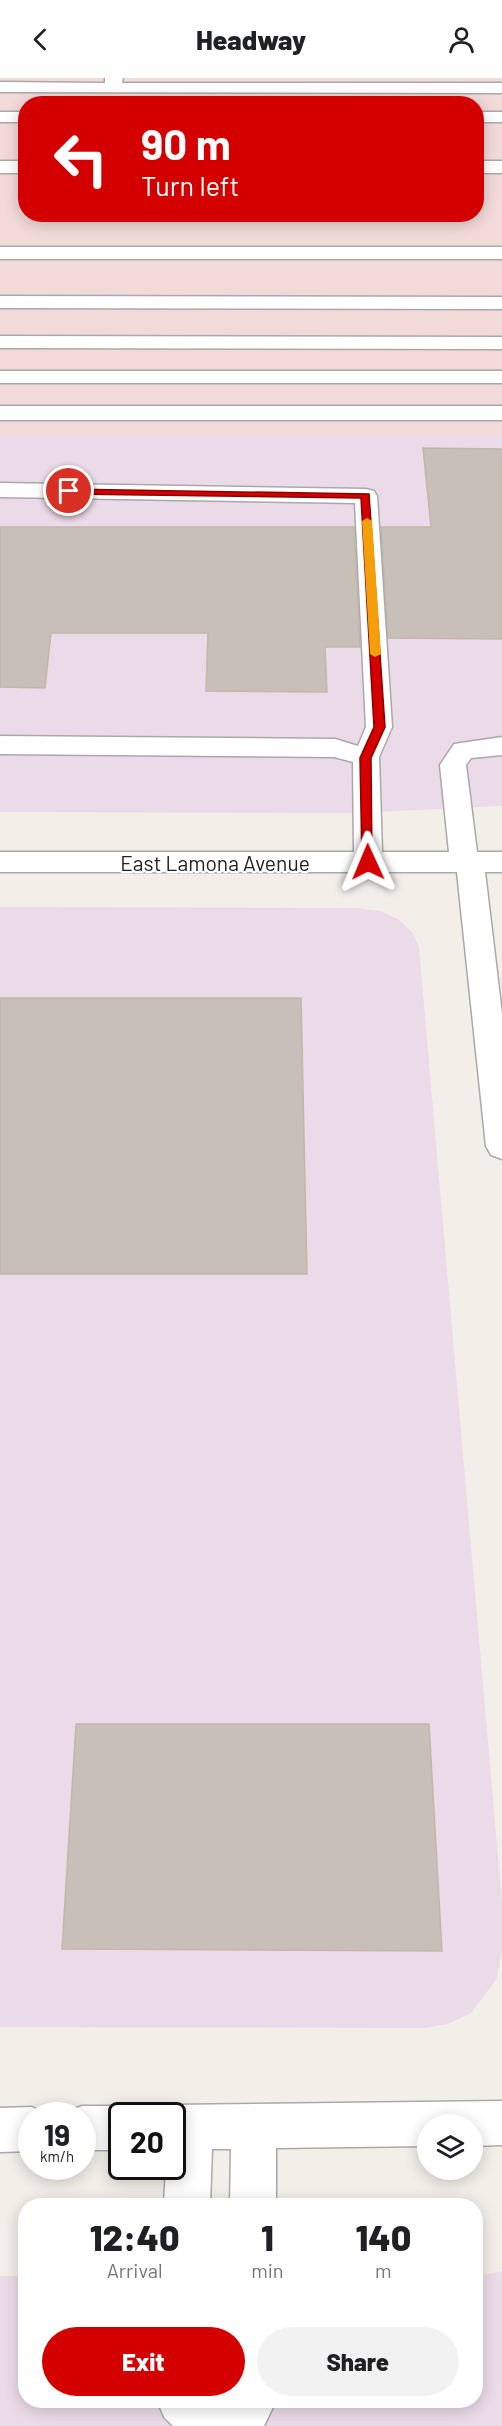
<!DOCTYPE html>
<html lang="en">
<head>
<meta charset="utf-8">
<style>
  body { margin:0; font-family:Barlow,sans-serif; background:#f2f2f2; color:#202124; height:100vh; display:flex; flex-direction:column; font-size:22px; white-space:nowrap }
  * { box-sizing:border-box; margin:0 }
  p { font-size:20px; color:#757577 }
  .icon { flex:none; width:33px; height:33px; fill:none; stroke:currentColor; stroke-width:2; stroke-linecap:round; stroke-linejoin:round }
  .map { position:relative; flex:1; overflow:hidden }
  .side { position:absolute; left:18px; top:2120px; width:465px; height:210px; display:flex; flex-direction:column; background:#fff; border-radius:24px; box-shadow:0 3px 15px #0003 }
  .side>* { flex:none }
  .banner { position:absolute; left:18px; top:18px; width:466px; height:126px; border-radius:24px; box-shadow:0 3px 15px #0003; background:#d40000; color:#fff; overflow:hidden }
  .controls { position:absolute; left:417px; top:2036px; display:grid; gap:12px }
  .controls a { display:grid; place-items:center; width:66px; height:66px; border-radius:50%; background:#fff; box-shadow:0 3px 15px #0003; font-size:30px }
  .speed { position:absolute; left:18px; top:2024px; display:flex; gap:12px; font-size:30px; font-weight:700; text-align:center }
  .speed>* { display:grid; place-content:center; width:78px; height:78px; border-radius:50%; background:#fff; box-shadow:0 3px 15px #0003; line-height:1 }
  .speed small { font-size:15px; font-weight:400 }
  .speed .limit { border:3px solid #111; border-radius:9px; background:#fff; color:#111 }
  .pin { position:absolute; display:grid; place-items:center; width:51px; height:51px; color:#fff; margin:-26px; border:3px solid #fff; border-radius:50%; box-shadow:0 2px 6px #0007 }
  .me { position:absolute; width:66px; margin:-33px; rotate:359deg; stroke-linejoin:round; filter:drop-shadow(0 0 4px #0008) }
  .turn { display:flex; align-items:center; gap:21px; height:126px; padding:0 24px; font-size:27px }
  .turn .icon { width:78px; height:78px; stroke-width:2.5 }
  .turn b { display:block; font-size:42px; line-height:51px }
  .eta { display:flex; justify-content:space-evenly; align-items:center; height:102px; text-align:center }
  .eta b { font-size:36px; font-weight:800; line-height:42px }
  .primary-button { display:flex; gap:12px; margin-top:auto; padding:12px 24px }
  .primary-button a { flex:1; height:69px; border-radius:36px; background:#d40000; color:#fff; font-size:24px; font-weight:800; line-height:69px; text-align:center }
  .primary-button a+a { background:#f2f2f2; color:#202124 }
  header { display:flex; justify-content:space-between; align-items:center; height:78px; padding:0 24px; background:#fff; font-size:27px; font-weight:800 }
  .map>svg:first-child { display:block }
</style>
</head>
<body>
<header><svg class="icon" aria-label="back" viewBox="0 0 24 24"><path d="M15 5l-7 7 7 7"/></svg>Headway<svg class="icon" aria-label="person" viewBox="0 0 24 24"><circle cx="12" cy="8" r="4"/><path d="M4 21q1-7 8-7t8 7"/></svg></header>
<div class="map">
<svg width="502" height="2348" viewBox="0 0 502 2348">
  <rect width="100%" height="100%" fill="#f2efe9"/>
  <path fill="#f2dad9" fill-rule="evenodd" d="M 0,0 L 502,0 L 502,357 L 0,357 ZM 26,26 L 477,26 L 477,136 L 26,136 Z"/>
  <g fill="#ebdbe8">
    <polygon points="0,357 502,357 502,728 354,735 0,734"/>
    <polygon points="0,829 358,830 380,833 398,841 412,854 419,869 502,1825 502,1875 496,1902 471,1935 448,1946 424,1950 0,1949"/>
    <polygon points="502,2193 502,2348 0,2348 0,2198 25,2198 26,2322 476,2322 476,2199"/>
  </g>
  <g fill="#c7bfb8" stroke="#c4b6ab" stroke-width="1.5">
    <polygon points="423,370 502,371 502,561 388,560 381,449 431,449"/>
    <polygon points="0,449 354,449 360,569 325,569 327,614 206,613 208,555 51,555 45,610 0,609"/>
    <polygon points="0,920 301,920 307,1196 0,1196"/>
    <polygon points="76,1646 429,1646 442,1873 62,1871"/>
  </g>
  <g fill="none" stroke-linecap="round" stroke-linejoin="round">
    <defs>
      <g id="minor">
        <polygon points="105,0 123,0 122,5 502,5 502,15 0,14 0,4 105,5"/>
        <rect x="0" y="34" width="26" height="10"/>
        <rect x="477" y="34" width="25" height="10"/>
        <rect x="0" y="83" width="26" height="12"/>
        <rect x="477" y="83" width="25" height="12"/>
        <rect x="0" y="169" width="502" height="12"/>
        <polygon points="0,218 502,219 502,231 0,230"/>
        <polygon points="0,258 502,259 502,271 0,270"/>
        <rect x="0" y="293" width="502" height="12"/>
        <rect x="0" y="328" width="502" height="14"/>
        <polygon points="0,405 366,411 374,413 377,418 392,649 379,679 382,774 449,774 440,687 454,666 502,659 502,677 471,680 466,687 477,774 502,774 502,794 485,794 502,936 502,1081 491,1077 486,1068 457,794 0,794 0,774 354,774 353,684 334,679 0,676 0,658 335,661 358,668 366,649 355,425 0,419"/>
        <polygon points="502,2023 502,2067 472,2068 472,2046 428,2046 428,2068 276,2070 276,2127 230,2127 231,2071 212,2071 210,2127 164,2127 166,2088 172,2088 172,2037 155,2037 156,2033 172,2027"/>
        <polygon points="82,2028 122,2028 138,2034 139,2037 122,2037 122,2072 82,2072 82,2037 65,2037 66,2034"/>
        <polygon points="32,2029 49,2037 32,2037 32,2073 0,2074 0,2030"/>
        <polygon points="157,2322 215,2322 219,2325 222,2322 273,2322 273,2329 264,2348 173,2348 164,2339"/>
      </g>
    </defs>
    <use href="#minor" stroke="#a9a9a9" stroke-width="3"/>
    <use href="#minor" fill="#fff" fill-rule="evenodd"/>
  </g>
  <polygon fill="#d40000" stroke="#8a0000" stroke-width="1.5" points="65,411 369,416 385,649 371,680 372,787 368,788 362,784 360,680 374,649 361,420 69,416 64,413"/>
  <polygon fill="#f59e0b" points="367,440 372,443 381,576 375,579 370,576 362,443"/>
  <g text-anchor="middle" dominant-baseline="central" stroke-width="4.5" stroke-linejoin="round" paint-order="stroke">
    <g font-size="21" fill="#222" stroke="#fff">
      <text x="215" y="784">East Lamona Avenue</text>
    </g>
  </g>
</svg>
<div class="controls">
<a><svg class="icon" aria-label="layers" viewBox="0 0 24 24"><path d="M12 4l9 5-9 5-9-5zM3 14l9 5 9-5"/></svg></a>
</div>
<div class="speed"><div>19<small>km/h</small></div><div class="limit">20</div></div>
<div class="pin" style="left:69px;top:413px;background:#d93025"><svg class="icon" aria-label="arrive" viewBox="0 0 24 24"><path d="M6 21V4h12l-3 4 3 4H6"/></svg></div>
<svg class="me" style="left:368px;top:784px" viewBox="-20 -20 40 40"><path d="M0-17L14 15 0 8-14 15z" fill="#d40000" stroke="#fff" stroke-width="4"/></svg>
<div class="banner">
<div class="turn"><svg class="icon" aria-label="left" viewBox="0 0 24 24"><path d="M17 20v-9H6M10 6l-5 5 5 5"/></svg><div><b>90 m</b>Turn left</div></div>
</div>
<section class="side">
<div class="eta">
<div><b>12:40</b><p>Arrival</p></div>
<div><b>1</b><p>min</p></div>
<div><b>140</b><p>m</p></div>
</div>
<div class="primary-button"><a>Exit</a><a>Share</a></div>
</section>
</div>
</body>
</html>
